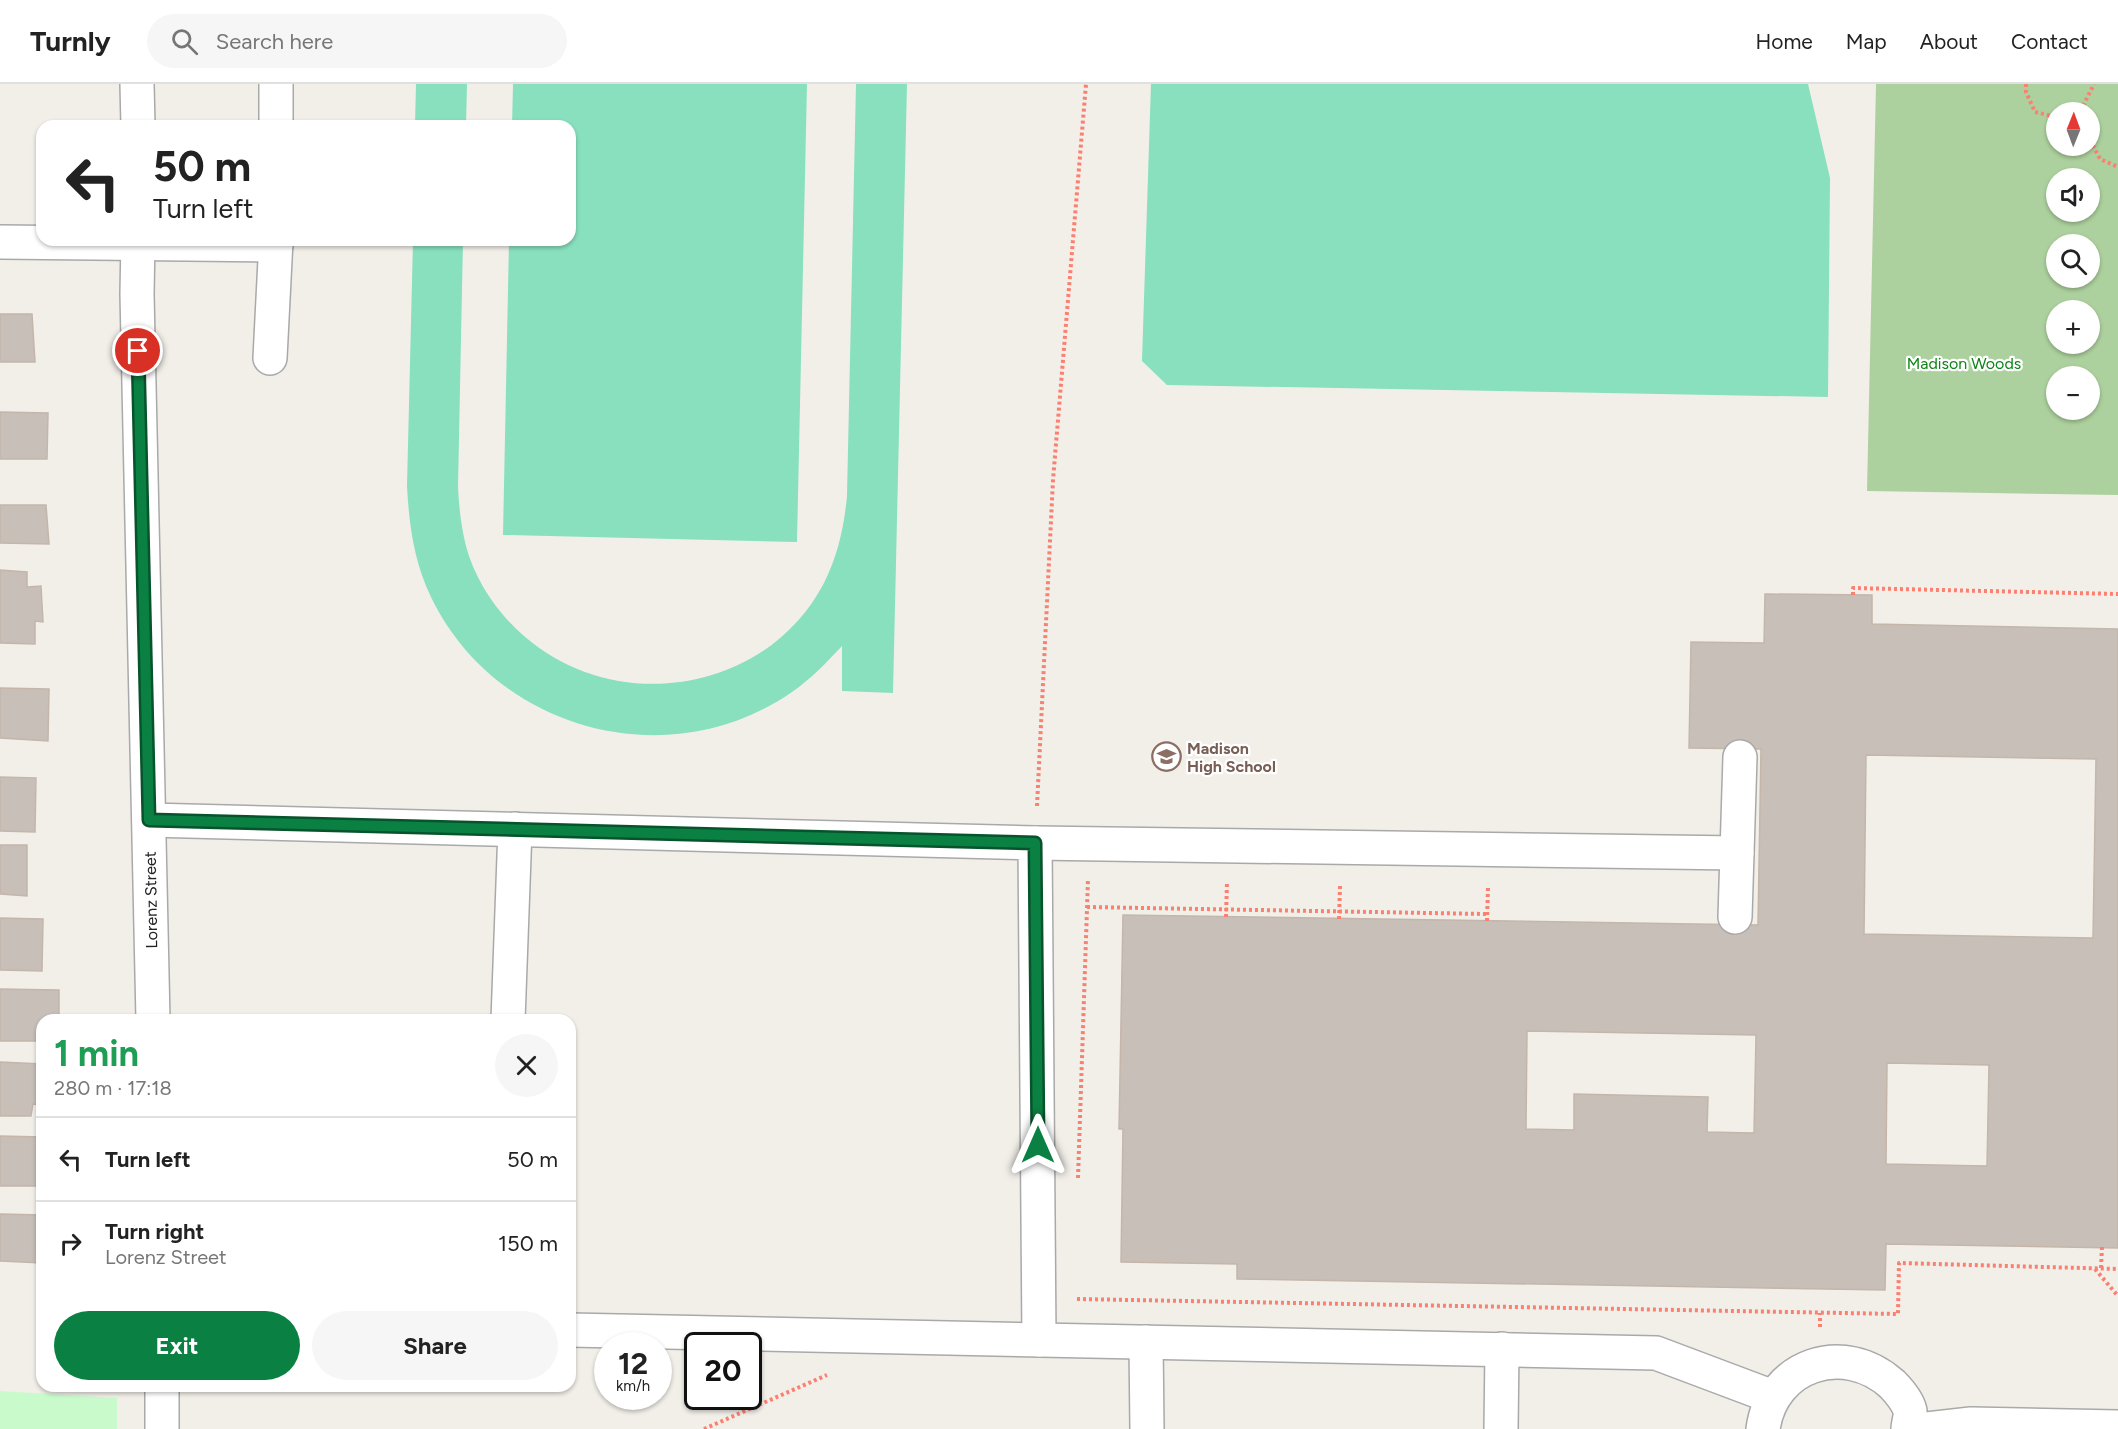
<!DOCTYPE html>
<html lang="en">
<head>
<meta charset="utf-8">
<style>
  body { margin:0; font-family:Figtree,sans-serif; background:#f6f6f6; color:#222; height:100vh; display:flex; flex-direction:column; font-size:22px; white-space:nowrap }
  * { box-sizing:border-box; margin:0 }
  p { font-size:20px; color:#767676 }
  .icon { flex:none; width:33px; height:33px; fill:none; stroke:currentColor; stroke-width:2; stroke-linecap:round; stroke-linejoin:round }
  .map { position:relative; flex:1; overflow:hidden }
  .side { position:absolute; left:36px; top:930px; width:540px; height:378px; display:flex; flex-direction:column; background:#fff; border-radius:18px; box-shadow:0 2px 4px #0004 }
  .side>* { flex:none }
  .guide { position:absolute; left:36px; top:36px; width:540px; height:126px; border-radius:18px; box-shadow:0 2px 4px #0004; background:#fff; color:#222; overflow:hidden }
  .needle { width:39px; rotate:1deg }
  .buttons { position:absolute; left:2046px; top:18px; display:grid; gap:12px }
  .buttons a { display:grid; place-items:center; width:54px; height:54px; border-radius:50%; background:#fff; box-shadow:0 2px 4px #0004; font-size:30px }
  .speed { position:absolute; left:594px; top:1248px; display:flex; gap:12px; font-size:30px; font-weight:700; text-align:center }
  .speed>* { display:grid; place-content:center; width:78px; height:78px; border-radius:50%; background:#fff; box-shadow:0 2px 4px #0004; line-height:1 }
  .speed small { font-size:15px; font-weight:400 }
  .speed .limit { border:3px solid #111; border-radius:9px; background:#fff; color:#111 }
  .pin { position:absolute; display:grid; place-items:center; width:51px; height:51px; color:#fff; margin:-26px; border:3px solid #fff; border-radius:50%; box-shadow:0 2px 6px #0007 }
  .me { position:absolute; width:66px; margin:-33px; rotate:0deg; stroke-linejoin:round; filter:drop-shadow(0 0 4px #0008) }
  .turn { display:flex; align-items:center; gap:21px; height:126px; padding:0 18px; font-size:27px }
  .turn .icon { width:78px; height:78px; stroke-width:2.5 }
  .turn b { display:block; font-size:42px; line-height:51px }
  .round { display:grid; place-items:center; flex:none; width:63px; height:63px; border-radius:32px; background:#f6f6f6 }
  .headline { display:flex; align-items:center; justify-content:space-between; height:102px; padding:0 18px }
  h1 { font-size:36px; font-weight:700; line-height:45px; color:#1e9e55 }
  .cta { display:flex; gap:12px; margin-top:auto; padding:12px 18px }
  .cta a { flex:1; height:69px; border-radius:36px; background:#0b8043; color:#fff; font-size:24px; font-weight:700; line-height:69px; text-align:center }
  .cta a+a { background:#f6f6f6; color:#222 }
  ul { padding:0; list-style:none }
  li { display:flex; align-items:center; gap:18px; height:84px; padding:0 18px; border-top:2px solid #e0e0e0 }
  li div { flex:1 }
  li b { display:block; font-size:22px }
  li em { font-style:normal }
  header { display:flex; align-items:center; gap:36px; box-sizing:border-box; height:84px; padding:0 30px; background:#fff; border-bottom:2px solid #e0e0e0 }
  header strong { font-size:28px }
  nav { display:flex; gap:33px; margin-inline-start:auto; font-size:21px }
  .search { width:420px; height:54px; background:#f6f6f6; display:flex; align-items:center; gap:15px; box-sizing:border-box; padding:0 21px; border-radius:33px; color:#767676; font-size:22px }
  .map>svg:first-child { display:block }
</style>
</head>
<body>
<header>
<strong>Turnly</strong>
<div class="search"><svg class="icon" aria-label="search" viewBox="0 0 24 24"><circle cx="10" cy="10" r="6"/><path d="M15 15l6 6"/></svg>Search here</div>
<nav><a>Home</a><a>Map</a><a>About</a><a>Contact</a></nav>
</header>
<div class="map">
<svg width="2118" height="1345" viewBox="0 0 2118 1345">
  <rect width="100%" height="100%" fill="#f2efe9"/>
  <path fill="#add19e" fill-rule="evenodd" d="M 1876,0 L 2118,0 L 2118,411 L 1867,407 ZM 2056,28 L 2090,28 L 2090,62 L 2056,62 ZM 2090,94 L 2090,128 L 2056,128 L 2056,94 ZM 2090,160 L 2090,194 L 2056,194 L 2056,160 ZM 2056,226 L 2090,226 L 2090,260 L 2056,260 ZM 2056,292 L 2090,292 L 2090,326 L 2056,326 Z"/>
  <polygon fill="#c8facc" points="0,1307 117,1314 117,1345 0,1345"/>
  <g fill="#88e0be">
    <polygon points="416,0 467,0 466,42 415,42"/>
    <polygon points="513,0 807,0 797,458 503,451 509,156 570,156 570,42 512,42"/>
    <path d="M 856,0 L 907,0 L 893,609 L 842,607 L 842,562 C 827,578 811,595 792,608 C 670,693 496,648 431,513 C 414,478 409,441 407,402 L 413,156 L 463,156 L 458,403 C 459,423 461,442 466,462 C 475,496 497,529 524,552 C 615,632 766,610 824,499 C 838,471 844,443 847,412 Z"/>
    <polygon points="1151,0 1808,0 1830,94 1828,313 1167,301 1142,277"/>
  </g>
  <g fill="#c7bfb8" stroke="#c4b6ab" stroke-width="1.5" fill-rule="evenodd">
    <polygon points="0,230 32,230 35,278 0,278"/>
    <polygon points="0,328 48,329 47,375 0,375"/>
    <polygon points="0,421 46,421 49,460 0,459"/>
    <polygon points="0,486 27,488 27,503 41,502 43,538 35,537 35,560 0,559"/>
    <path d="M 1765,510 L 1872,511 L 1872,540 L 2118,545 L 2118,1164 L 1886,1160 L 1885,1206 L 1237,1195 L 1237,1180 L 1121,1178 L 1123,1045 L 1119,1045 L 1123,831 L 1758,841 L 1761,665 L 1689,664 L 1691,558 L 1764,559 ZM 1866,671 L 2096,675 L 2093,854 L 1864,850 ZM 1527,947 L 1756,951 L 1754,1049 L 1707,1048 L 1708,1013 L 1574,1010 L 1574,1046 L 1526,1045 ZM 1887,979 L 1989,981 L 1987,1082 L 1886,1080 Z"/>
    <polygon points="0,604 49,605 48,657 0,654"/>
    <polygon points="0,693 36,694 35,748 0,747"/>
    <polygon points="0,761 27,761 27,812 0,810"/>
    <polygon points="0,834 43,835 42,887 0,886"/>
    <polygon points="0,905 59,906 59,936 42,936 42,948 37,948 37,957 0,957"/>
    <polygon points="0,978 42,980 42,1021 33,1020 31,1032 0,1032"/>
    <polygon points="0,1052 42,1053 42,1102 0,1102"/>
    <polygon points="0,1130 42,1131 42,1179 0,1177"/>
  </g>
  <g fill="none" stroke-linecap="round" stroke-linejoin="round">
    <defs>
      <g id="minor">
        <polyline points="137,0 138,42"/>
        <polyline points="276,0 276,42"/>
        <polyline points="138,156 137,210 153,936"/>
        <polyline points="0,158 276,161"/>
        <polyline points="270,274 276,156"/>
        <polyline points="149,736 1035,759 1039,1256"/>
        <polyline points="1035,759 1737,769"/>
        <polyline points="1735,833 1740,673"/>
        <polyline points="508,936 515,745"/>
        <polyline points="570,1246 1656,1269 1773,1313"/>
        <polyline points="1146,1258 1147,1345"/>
        <polyline points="162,1302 162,1345"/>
        <polyline points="1501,1345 1502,1265"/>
        <path d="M 1763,1345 C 1772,1280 1844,1257 1892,1300 C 1898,1306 1908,1318 1910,1327 C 1911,1332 1908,1340 1908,1345"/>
        <polyline points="1927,1345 1971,1340 2118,1343"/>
      </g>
    </defs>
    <use href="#minor" stroke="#a9a9a9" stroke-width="36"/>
    <g stroke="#fa8072" stroke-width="4" stroke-dasharray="3 3" stroke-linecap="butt">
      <polyline points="2026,0 2026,8 2035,28 2056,33"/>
      <polyline points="2085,28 2084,20 2094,0"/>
      <polyline points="2090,56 2100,75 2118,83"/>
      <polyline points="1853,511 1853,504 2118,510"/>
      <polyline points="1037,722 1053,396 1086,0"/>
      <polyline points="1087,823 1486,830"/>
      <polyline points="1226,833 1227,798"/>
      <polyline points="1339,835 1340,802"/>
      <polyline points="1487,837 1488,803"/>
      <polyline points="1078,1094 1088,795"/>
      <polyline points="2101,1184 2102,1163"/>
      <polyline points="2095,1185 2118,1212"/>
      <polyline points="1077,1215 1898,1230 1899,1179 2118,1185"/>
      <polyline points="1820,1243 1820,1229"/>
      <polyline points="704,1345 827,1291"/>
    </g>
    <use href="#minor" stroke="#fff" stroke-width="33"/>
  </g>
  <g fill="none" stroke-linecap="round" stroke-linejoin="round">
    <defs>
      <polyline id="route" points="138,267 149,736 1035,759 1038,1061"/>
    </defs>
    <use href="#route" stroke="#07532c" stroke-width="15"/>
    <use href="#route" stroke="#0b8043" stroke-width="10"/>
  </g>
  <defs>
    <symbol id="school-ring" viewBox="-11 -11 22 22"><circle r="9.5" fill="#fff" stroke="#8d6e63" stroke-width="1.5"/><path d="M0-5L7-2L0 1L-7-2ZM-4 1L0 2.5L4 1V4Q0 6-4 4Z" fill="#8d6e63"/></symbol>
  </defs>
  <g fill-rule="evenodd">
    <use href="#school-ring" x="1150" y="656" width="33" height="33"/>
  </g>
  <g text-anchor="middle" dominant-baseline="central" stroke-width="4.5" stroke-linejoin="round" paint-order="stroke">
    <g font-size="16" fill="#0c8416" stroke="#fff">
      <text x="1964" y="279">Madison Woods</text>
    </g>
    <g font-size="16" font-weight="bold" fill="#785e54" stroke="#fff" text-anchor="start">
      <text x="1187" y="664">Madison<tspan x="1187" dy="18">High School</tspan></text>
    </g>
    <g font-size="16" fill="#222" stroke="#fff">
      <text transform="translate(151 816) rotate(-91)">Lorenz Street</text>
    </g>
  </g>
</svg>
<div class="buttons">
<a><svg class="needle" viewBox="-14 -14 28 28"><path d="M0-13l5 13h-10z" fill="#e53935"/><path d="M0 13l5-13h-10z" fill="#767676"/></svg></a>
<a><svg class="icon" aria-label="sound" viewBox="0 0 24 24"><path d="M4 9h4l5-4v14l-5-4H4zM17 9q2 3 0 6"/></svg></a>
<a><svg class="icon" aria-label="search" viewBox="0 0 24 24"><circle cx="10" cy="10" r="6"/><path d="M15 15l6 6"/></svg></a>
<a>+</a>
<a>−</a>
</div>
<div class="speed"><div>12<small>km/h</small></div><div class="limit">20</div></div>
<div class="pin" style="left:138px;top:267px;background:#d93025"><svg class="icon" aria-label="arrive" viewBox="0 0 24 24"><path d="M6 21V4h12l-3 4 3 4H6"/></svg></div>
<svg class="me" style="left:1038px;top:1061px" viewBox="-20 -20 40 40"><path d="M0-17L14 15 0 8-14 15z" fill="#0b8043" stroke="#fff" stroke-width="4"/></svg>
<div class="guide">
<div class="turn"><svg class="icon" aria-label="left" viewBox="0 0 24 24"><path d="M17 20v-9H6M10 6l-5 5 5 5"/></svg><div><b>50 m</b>Turn left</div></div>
</div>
<section class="side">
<div class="headline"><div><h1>1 min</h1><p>280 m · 17:18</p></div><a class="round"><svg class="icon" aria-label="close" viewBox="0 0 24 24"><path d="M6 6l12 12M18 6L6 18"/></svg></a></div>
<ul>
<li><svg class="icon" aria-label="left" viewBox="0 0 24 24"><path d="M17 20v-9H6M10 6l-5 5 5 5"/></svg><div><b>Turn left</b></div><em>50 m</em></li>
<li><svg class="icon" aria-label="right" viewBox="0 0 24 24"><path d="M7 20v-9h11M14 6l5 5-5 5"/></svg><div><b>Turn right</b><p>Lorenz Street</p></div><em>150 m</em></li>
</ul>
<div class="cta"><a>Exit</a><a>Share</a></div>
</section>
</div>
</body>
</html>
